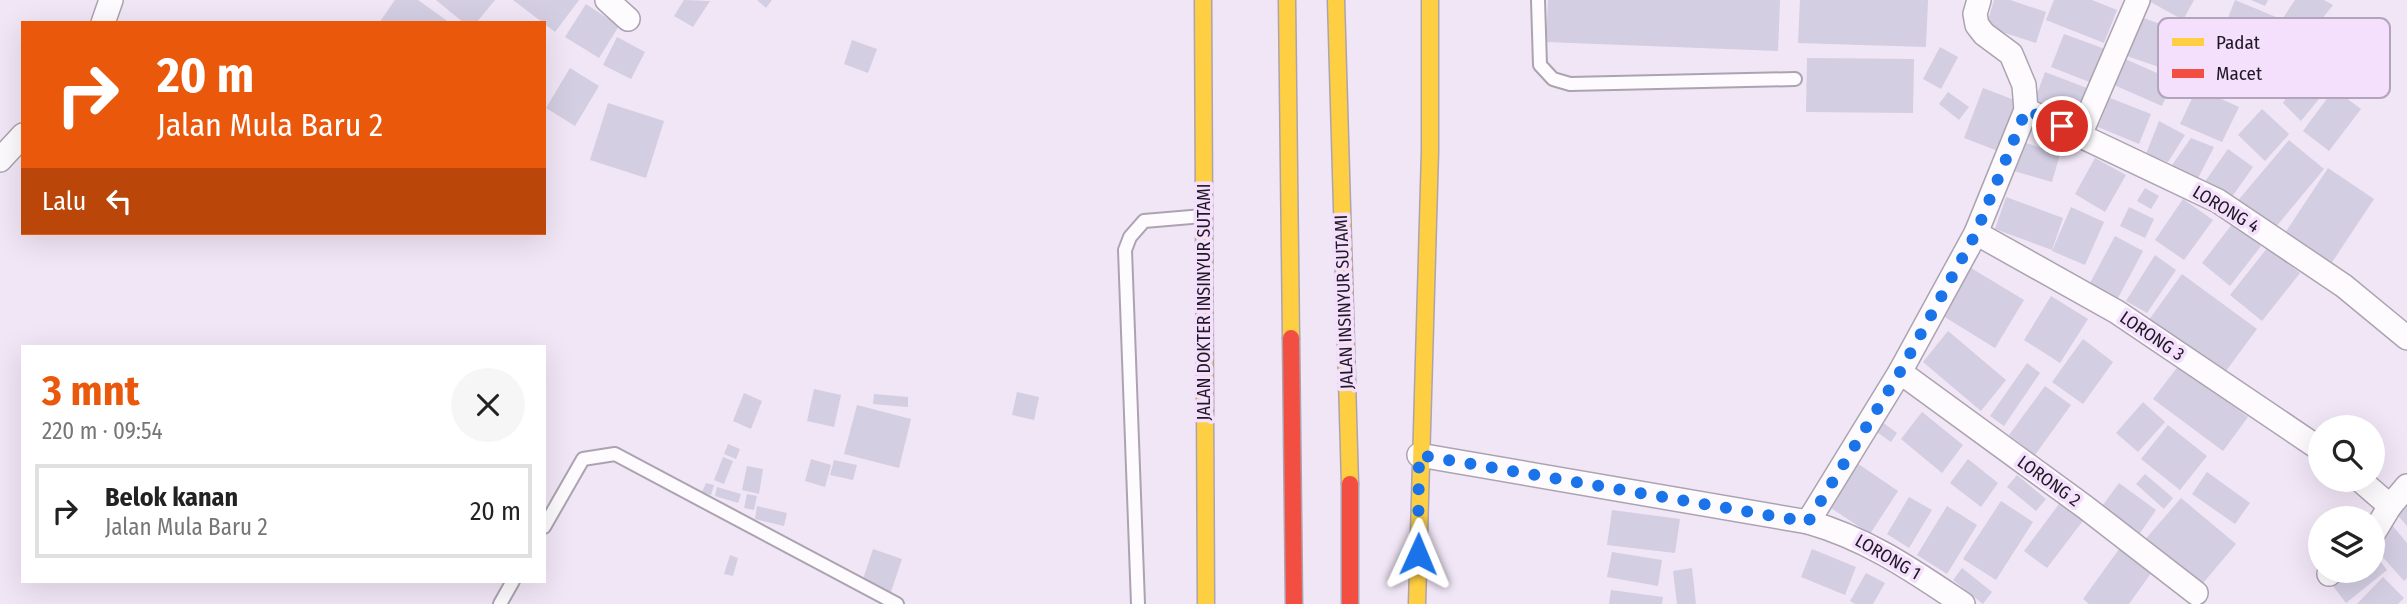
<!DOCTYPE html>
<html lang="id">
<head>
<meta charset="utf-8">
<style>
  body { margin:0; font-family:"Fira Sans Condensed",sans-serif; background:#f6f6f6; color:#222; height:100vh; display:flex; flex-direction:column; font-size:26px; white-space:nowrap }
  * { box-sizing:border-box; margin:0 }
  p { font-size:23px; color:#767676 }
  .icon { flex:none; width:38px; height:38px; fill:none; stroke:currentColor; stroke-width:2; stroke-linecap:round; stroke-linejoin:round }
  .map { position:relative; flex:1; overflow:hidden }
  .panel { position:absolute; left:21px; top:345px; width:525px; height:238px; display:flex; flex-direction:column; background:#fff; border-radius:0px; box-shadow:0 7px 28px #0002 }
  .panel>* { flex:none }
  .top-card { position:absolute; left:21px; top:21px; width:525px; height:214px; border-radius:0px; box-shadow:0 7px 28px #0002; background:#ea580c; color:#fff; overflow:hidden }
  .fabs { position:absolute; left:2308px; top:415px; display:grid; gap:14px }
  .fabs a { display:grid; place-items:center; width:77px; height:77px; border-radius:50%; background:#fff; box-shadow:0 7px 28px #0002; font-size:35px }
  .pin { position:absolute; display:grid; place-items:center; width:60px; height:60px; color:#fff; margin:-30px; border:4px solid #fff; border-radius:50%; box-shadow:0 2px 7px #0007 }
  .me { position:absolute; width:77px; margin:-38px; rotate:1deg; stroke-linejoin:round; filter:drop-shadow(0 0 5px #0008) }
  .turn { display:flex; align-items:center; gap:24px; height:147px; padding:0 21px; font-size:32px }
  .turn .icon { width:91px; height:91px; stroke-width:2.5 }
  .turn b { display:block; font-size:49px; line-height:60px }
  .then { display:flex; align-items:center; height:66px; padding:0 21px; background:#0003; gap:14px; font-size:26px }
  .round { display:grid; place-items:center; flex:none; width:74px; height:74px; border-radius:37px; background:#f6f6f6 }
  .summary { display:flex; align-items:center; justify-content:space-between; height:119px; padding:0 21px }
  h1 { font-size:42px; font-weight:700; line-height:52px; color:#ea580c }
  ul { padding:0; list-style:none }
  li { display:flex; align-items:center; gap:21px; height:94px; margin:0 14px 10px; padding:0 7px; border:4px solid #e0e0e0; border-radius:0px }
  li div { flex:1 }
  li b { display:block; font-size:26px }
  li em { font-style:normal }
  .map>svg:first-child { display:block }
</style>
</head>
<body>
<div class="map">
<svg width="2407" height="604" viewBox="0 0 2407 604">
  <rect width="100%" height="100%" fill="#f1e6f6"/>
  <g fill="#d3cee2">
    <polygon points="395,0 418,0 450,23 379,23"/>
    <polygon points="436,0 495,0 476,23 464,23"/>
    <polygon points="513,0 579,0 555,32"/>
    <polygon points="684,0 710,1 693,27 674,16"/>
    <polygon points="757,0 772,0 766,8"/>
    <polygon points="1548,0 1780,0 1778,51 1546,42"/>
    <polygon points="1800,0 1928,0 1926,47 1798,43"/>
    <polygon points="1994,0 2010,0 2046,12 2036,43 1986,27"/>
    <polygon points="2054,0 2092,0 2117,10 2104,43 2046,20"/>
    <polygon points="2147,0 2194,0 2183,20"/>
    <polygon points="2235,0 2276,17 2266,33 2228,18"/>
    <polygon points="2251,0 2268,0 2265,6"/>
    <polygon points="2295,0 2324,0 2333,5 2297,51 2273,33"/>
    <polygon points="586,4 619,26 599,58 565,37"/>
    <polygon points="2141,17 2196,37 2182,75 2127,56"/>
    <polygon points="2064,34 2105,49 2092,83 2051,67"/>
    <polygon points="617,37 645,52 631,79 603,65"/>
    <polygon points="852,40 877,49 868,73 844,64"/>
    <polygon points="1940,47 1958,57 1941,89 1923,79"/>
    <polygon points="1807,58 1914,59 1913,113 1806,112"/>
    <polygon points="2125,59 2173,80 2162,106 2114,85"/>
    <polygon points="2307,64 2332,83 2301,121 2283,103"/>
    <polygon points="570,68 599,86 575,126 546,108"/>
    <polygon points="2045,72 2087,88 2075,120 2033,105"/>
    <polygon points="1983,88 2017,101 1998,151 1964,138"/>
    <polygon points="2197,88 2239,107 2222,142 2180,124"/>
    <polygon points="2334,89 2361,109 2329,151 2303,131"/>
    <polygon points="1948,92 1969,107 1959,120 1939,104"/>
    <polygon points="2110,98 2151,114 2139,144 2098,127"/>
    <polygon points="608,103 664,121 646,178 590,160"/>
    <polygon points="2262,109 2289,134 2265,161 2238,135"/>
    <polygon points="2159,121 2185,135 2168,162 2146,154"/>
    <polygon points="2191,138 2214,147 2197,180 2170,168"/>
    <polygon points="2289,140 2324,169 2270,234 2235,204"/>
    <polygon points="2023,142 2060,154 2052,182 2014,171"/>
    <polygon points="2228,149 2253,167 2229,201 2204,183"/>
    <polygon points="2095,158 2126,175 2105,212 2075,194"/>
    <polygon points="2328,168 2374,199 2331,264 2285,233"/>
    <polygon points="2145,188 2159,196 2151,209 2137,201"/>
    <polygon points="2006,197 2063,218 2052,250 1995,229"/>
    <polygon points="2183,199 2213,220 2184,260 2155,240"/>
    <polygon points="2071,207 2104,222 2085,265 2052,251"/>
    <polygon points="2129,207 2154,219 2145,238 2120,226"/>
    <polygon points="2233,223 2261,246 2230,286 2202,263"/>
    <polygon points="2115,236 2143,251 2118,298 2090,283"/>
    <polygon points="2268,247 2300,273 2262,321 2230,295"/>
    <polygon points="2155,255 2176,270 2147,313 2126,301"/>
    <polygon points="1971,268 2024,300 1995,348 1943,316"/>
    <polygon points="2182,274 2257,329 2220,379 2146,324"/>
    <polygon points="2051,296 2088,319 2060,363 2024,340"/>
    <polygon points="1948,331 2006,380 1981,411 1923,362"/>
    <polygon points="2083,339 2113,362 2083,404 2052,382"/>
    <polygon points="2027,363 2040,373 2004,426 1990,416"/>
    <polygon points="2179,365 2248,417 2223,451 2153,399"/>
    <polygon points="2045,386 2071,405 2035,455 2009,435"/>
    <polygon points="814,389 841,395 834,427 807,421"/>
    <polygon points="1017,392 1039,397 1034,420 1012,415"/>
    <polygon points="744,393 762,401 751,429 733,421"/>
    <polygon points="874,394 908,397 908,407 873,404"/>
    <polygon points="2143,402 2165,422 2138,452 2116,433"/>
    <polygon points="857,405 911,419 899,468 844,454"/>
    <polygon points="1922,412 1963,445 1942,473 1901,439"/>
    <polygon points="1878,419 1897,433 1891,442 1871,428"/>
    <polygon points="2168,425 2207,456 2180,490 2141,459"/>
    <polygon points="728,444 740,449 736,459 724,454"/>
    <polygon points="723,457 733,461 724,484 714,480"/>
    <polygon points="811,459 831,465 825,487 805,481"/>
    <polygon points="1968,459 1998,483 1981,507 1950,483"/>
    <polygon points="834,460 857,465 853,480 830,475"/>
    <polygon points="1857,463 1898,491 1870,534 1828,506"/>
    <polygon points="747,466 763,469 759,494 742,490"/>
    <polygon points="2207,472 2250,503 2235,524 2192,494"/>
    <polygon points="2145,474 2173,498 2164,509 2136,484"/>
    <polygon points="2017,475 2046,499 2036,511 2007,487"/>
    <polygon points="706,483 714,485 711,495 702,492"/>
    <polygon points="2119,483 2156,510 2138,536 2100,509"/>
    <polygon points="717,487 741,494 738,503 715,496"/>
    <polygon points="747,494 757,496 754,510 744,508"/>
    <polygon points="2407,495 2407,526 2392,509"/>
    <polygon points="1909,497 1932,510 1909,548 1887,534"/>
    <polygon points="2181,498 2236,544 2198,589 2143,542"/>
    <polygon points="2062,500 2085,518 2047,568 2024,551"/>
    <polygon points="2001,501 2033,522 1996,580 1963,559"/>
    <polygon points="757,506 787,513 784,526 755,519"/>
    <polygon points="1947,506 1977,525 1947,574 1917,555"/>
    <polygon points="1612,510 1680,519 1675,553 1607,545"/>
    <polygon points="2391,524 2407,543 2407,578 2404,581 2373,546 2373,540"/>
    <polygon points="2122,545 2154,569 2129,604 2089,604 2083,599"/>
    <polygon points="873,549 902,559 891,592 862,582"/>
    <polygon points="1812,549 1856,567 1845,595 1801,577"/>
    <polygon points="1612,552 1662,560 1658,586 1607,577"/>
    <polygon points="2373,552 2387,570 2346,603 2327,578 2337,570 2373,570"/>
    <polygon points="730,555 738,558 733,576 724,574"/>
    <polygon points="1692,568 1696,604 1677,604 1673,571"/>
    <polygon points="1962,568 1992,592 1983,604 1953,580"/>
    <polygon points="1866,573 1885,583 1873,604 1855,604 1850,601"/>
    <polygon points="2383,577 2404,598 2398,604 2357,604"/>
    <polygon points="1611,590 1663,597 1662,604 1609,604"/>
  </g>
  <g fill="none" stroke-linecap="round" stroke-linejoin="round">
    <defs>
      <g id="lane">
        <polyline points="1538,0 1540,65 1553,79 1570,84 1795,79"/>
        <polyline points="544,527 583,459 615,454 897,604"/>
        <polyline points="500,604 513,581"/>
        <polyline points="1138,604 1125,250 1130,237 1144,221 1203,216"/>
      </g>
      <g id="street">
        <polyline points="607,0 628,19"/>
        <polyline points="103,23 111,0"/>
        <polyline points="2026,110 2218,201 2344,286 2407,338"/>
        <polyline points="2080,135 2138,0"/>
        <polyline points="0,160 23,135"/>
        <polyline points="1976,233 2117,312 2320,449"/>
        <polyline points="1900,372 2085,507 2196,593"/>
        <polyline points="1419,455 1808,522 1900,372 1976,233 2026,110 2024,85 2011,54 1984,34 1977,25 1975,14 1979,0"/>
        <polyline points="2360,480 2390,506 2373,534"/>
        <polyline points="2390,506 2407,486"/>
        <path d="M 1808,522 C 1868,539 1912,570 1963,604"/>
        <polyline points="2329,574 2333,570"/>
      </g>
      <g id="slow">
        <polyline points="1203,0 1206,604"/>
        <polyline points="1287,0 1291,338"/>
        <polyline points="1336,0 1350,484"/>
        <polyline points="1417,604 1430,151 1430,0"/>
      </g>
      <g id="jam">
        <polyline points="1291,338 1294,604"/>
        <polyline points="1350,484 1350,604"/>
      </g>
    </defs>
    <use href="#lane" stroke="#aca3b0" stroke-width="16"/>
    <use href="#street" stroke="#aca3b0" stroke-width="26"/>
    <use href="#slow" stroke="#aca3b0" stroke-width="19"/>
    <use href="#jam" stroke="#aca3b0" stroke-width="19"/>
    <use href="#lane" stroke="#fdfbfe" stroke-width="12"/>
    <use href="#street" stroke="#fdfbfe" stroke-width="23"/>
    <use href="#slow" stroke="#ffcf43" stroke-width="16"/>
    <use href="#jam" stroke="#f24e42" stroke-width="16"/>
  </g>
  <g fill="none" stroke-linecap="round" stroke-linejoin="round">
    <polyline stroke="#1a73e8" stroke-width="12" stroke-dasharray="0 21.6" points="1418,554 1419,455 1808,522 1900,372 1976,233 2026,110 2062,126"/>
  </g>
  <g text-anchor="middle" dominant-baseline="central" stroke-width="7" stroke-linejoin="round" paint-order="stroke">
    <g font-size="18" fill="#201823" stroke="#f4dffd">
      <text transform="translate(2226 209) rotate(31)">LORONG 4</text>
      <text transform="translate(1204 302) rotate(-90)">JALAN DOKTER INSINYUR SUTAMI</text>
      <text transform="translate(1344 302) rotate(-92)">JALAN INSINYUR SUTAMI</text>
      <text transform="translate(2152 336) rotate(34)">LORONG 3</text>
      <text transform="translate(2049 481) rotate(36)">LORONG 2</text>
      <text transform="translate(1888 557) rotate(30)">LORONG 1</text>
    </g>
  </g>
  <rect x="2158" y="18" width="232" height="80" rx="10" fill="#f4dffd" stroke="#b4a3bc" stroke-width="2"/>
  <rect x="2172" y="38" width="32" height="8" fill="#ffcf43"/>
  <rect x="2172" y="69" width="32" height="9" fill="#f24e42"/>
  <g font-size="19" fill="#201823">
    <text x="2216" y="49">Padat</text>
    <text x="2216" y="80">Macet</text>
  </g>
</svg>
<div class="fabs">
<a><svg class="icon" aria-label="search" viewBox="0 0 24 24"><circle cx="10" cy="10" r="6"/><path d="M15 15l6 6"/></svg></a>
<a><svg class="icon" aria-label="layers" viewBox="0 0 24 24"><path d="M12 4l9 5-9 5-9-5zM3 14l9 5 9-5"/></svg></a>
</div>
<div class="pin" style="left:2062px;top:126px;background:#d93025"><svg class="icon" aria-label="arrive" viewBox="0 0 24 24"><path d="M6 21V4h12l-3 4 3 4H6"/></svg></div>
<svg class="me" style="left:1418px;top:554px" viewBox="-20 -20 40 40"><path d="M0-17L14 15 0 8-14 15z" fill="#1a73e8" stroke="#fff" stroke-width="4"/></svg>
<div class="top-card">
<div class="turn"><svg class="icon" aria-label="right" viewBox="0 0 24 24"><path d="M7 20v-9h11M14 6l5 5-5 5"/></svg><div><b>20 m</b>Jalan Mula Baru 2</div></div>
<div class="then">Lalu<svg class="icon" aria-label="left" viewBox="0 0 24 24"><path d="M17 20v-9H6M10 6l-5 5 5 5"/></svg></div>
</div>
<section class="panel">
<div class="summary"><div><h1>3 mnt</h1><p>220 m · 09:54</p></div><a class="round"><svg class="icon" aria-label="close" viewBox="0 0 24 24"><path d="M6 6l12 12M18 6L6 18"/></svg></a></div>
<ul>
<li><svg class="icon" aria-label="right" viewBox="0 0 24 24"><path d="M7 20v-9h11M14 6l5 5-5 5"/></svg><div><b>Belok kanan</b><p>Jalan Mula Baru 2</p></div><em>20 m</em></li>
</ul>
</section>
</div>
</body>
</html>
